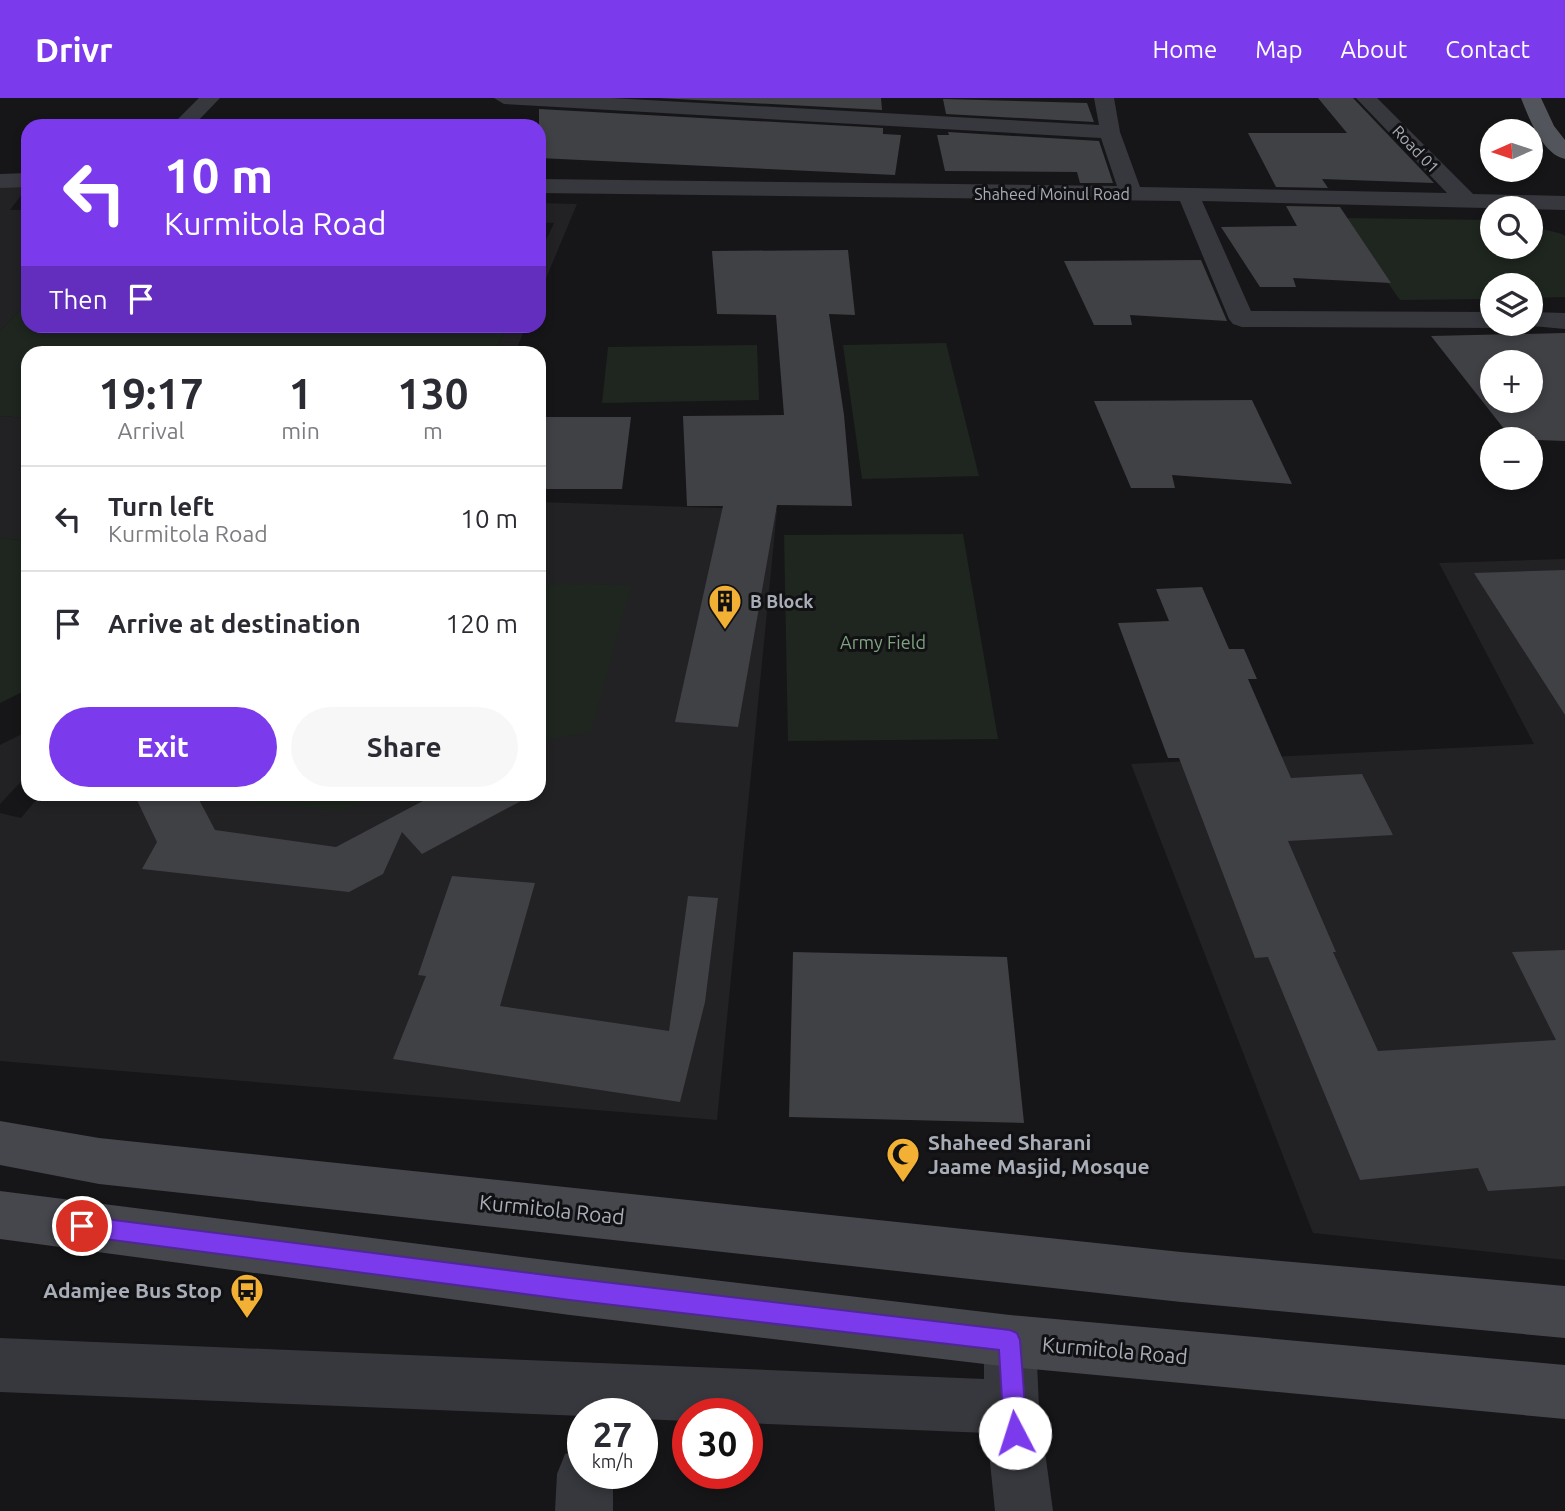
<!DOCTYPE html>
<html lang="en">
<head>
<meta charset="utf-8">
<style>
  body { margin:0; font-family:Ubuntu,sans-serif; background:#f7f7f7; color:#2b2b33; height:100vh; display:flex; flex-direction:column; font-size:26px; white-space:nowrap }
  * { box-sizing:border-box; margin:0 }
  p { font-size:23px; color:#7c7c81 }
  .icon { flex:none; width:38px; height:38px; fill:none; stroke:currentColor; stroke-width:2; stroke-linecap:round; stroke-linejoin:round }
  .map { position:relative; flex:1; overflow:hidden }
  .drawer { position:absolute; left:21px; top:248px; width:525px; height:455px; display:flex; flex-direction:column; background:#fff; border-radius:21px; box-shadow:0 4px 10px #0003 }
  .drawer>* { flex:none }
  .hud { position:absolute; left:21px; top:21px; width:525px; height:214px; border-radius:21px; box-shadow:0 4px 10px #0003; background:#7c3aed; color:#fff; overflow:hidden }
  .needle { width:46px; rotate:267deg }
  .buttons { position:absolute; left:1480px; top:21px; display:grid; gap:14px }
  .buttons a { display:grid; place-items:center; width:63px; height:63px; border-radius:50%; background:#fff; box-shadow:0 4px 10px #0003; font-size:35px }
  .speed { position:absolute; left:567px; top:1300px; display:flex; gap:14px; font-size:35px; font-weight:700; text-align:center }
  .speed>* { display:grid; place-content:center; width:91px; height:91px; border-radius:50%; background:#fff; box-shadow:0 4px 10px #0003; line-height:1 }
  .speed small { font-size:18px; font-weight:400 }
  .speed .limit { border:10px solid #d22; background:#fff; color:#111 }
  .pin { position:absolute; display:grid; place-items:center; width:60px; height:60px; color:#fff; margin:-30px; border:4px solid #fff; border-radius:50%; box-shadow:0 2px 7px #0007 }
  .me { position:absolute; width:77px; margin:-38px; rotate:355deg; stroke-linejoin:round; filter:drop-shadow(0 0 5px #0008) }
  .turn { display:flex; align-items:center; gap:24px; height:147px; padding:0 28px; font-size:32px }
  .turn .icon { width:91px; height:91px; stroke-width:2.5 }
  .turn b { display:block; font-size:49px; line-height:60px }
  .then { display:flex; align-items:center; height:66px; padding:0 28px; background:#0003; gap:14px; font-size:26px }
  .eta { display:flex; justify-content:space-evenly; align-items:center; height:119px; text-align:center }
  .eta b { font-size:42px; font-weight:600; line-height:49px }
  .action { display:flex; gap:14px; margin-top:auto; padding:14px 28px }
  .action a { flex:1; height:80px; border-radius:42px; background:#7c3aed; color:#fff; font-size:28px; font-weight:600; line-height:80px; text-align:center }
  .action a+a { background:#f7f7f7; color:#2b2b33 }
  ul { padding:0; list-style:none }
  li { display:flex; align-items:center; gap:21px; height:105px; padding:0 28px; border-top:2px solid #e1e1e2 }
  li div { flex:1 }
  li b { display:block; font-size:26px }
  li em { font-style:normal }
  header { display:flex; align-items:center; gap:42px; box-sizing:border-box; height:98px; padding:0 35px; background:#7c3aed; color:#fff }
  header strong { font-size:33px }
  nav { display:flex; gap:38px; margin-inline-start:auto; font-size:24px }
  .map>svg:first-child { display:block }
</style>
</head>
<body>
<header>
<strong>Drivr</strong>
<nav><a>Home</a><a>Map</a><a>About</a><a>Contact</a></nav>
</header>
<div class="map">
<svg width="1565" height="1413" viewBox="0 0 1565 1413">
  <rect width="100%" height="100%" fill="#161618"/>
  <g fill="#222225">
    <polygon points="28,88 10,112 28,112 28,204 0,233 0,89"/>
    <polygon points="539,105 577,106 539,197 539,157 554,125 539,124"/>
    <polygon points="507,228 526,228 515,255 494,255"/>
    <polygon points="0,318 28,320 28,443 0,440"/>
    <polygon points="539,404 777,412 717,1022 0,963 0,715 21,720 41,696 539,696"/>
    <polygon points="1565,461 1565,1162 1313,1135 1131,666 1534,646 1439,465"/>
    <polygon points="28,633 28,676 0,706 0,647"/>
  </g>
  <g fill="#1e261f">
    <polygon points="1342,120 1493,122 1493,149 1531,149 1531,128 1562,136 1565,138 1565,199 1531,200 1531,187 1493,187 1493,201 1400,202"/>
    <polygon points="28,204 28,228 507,228 494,255 28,256 28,320 0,318 0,233"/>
    <polygon points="946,245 979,378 862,381 843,247"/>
    <polygon points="757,247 759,302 602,305 608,249"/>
    <polygon points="963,436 998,641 788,643 784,437"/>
    <polygon points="0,440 28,443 28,591 0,605"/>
    <polygon points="539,486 631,487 591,634 539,643"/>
    <polygon points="239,697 240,696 379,697 341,713 240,703"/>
  </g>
  <g fill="#404145" fill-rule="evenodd">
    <polygon points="659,0 881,0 882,12"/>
    <polygon points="1318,0 1353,0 1434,85 1322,81 1328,90 1276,89 1248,35 1347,35"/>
    <polygon points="943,1 1087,5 1094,24 946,16"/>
    <polygon points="539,11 883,30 883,36 901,37 895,77 539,60"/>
    <polygon points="948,34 1099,43 1113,85 1080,85 1077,74 945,73 937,37 949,37"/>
    <polygon points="1286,108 1340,109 1391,185 1293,180 1296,189 1260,189 1221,129 1297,128"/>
    <polygon points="848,152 855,217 829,216 844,317 852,408 777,407 738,629 675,624 723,408 687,408 683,318 784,317 776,217 717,216 712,153"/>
    <polygon points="1201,162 1227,223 1130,217 1132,227 1094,227 1064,163"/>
    <path d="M 1565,235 L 1565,343 L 1512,341 L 1431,238 ZM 1493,264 L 1531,264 L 1531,303 L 1493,303 Z"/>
    <polygon points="1252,302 1292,386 1172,377 1175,390 1131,390 1094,303"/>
    <polygon points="539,319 631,319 622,391 539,391"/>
    <polygon points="1565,472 1565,617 1474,475"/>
    <polygon points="1202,489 1229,551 1244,551 1257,581 1248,581 1291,680 1362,676 1393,737 1288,743 1336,854 1333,854 1378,953 1556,942 1512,854 1565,852 1565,1088 1488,1093 1478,1070 1360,1082 1268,859 1255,860 1179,660 1168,660 1118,525 1169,523 1156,491"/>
    <polygon points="134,696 196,696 215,732 336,749 436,696 534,696 422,756 402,734 383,776 349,794 142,771 157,744"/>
    <polygon points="452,778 535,785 500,908 669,933 688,798 718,800 705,904 680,1004 393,961 426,878 418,877"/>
    <polygon points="793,854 1007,859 1024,1025 789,1019"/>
  </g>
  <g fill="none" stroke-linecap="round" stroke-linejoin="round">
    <g fill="#37383d" fill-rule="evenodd">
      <polygon points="199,0 220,0 193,28 171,28"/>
      <polygon points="494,0 611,0 1099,27 1094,0 1114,0 1120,34 1140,89 1447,95 1356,0 1377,0 1473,96 1565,98 1565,112 1202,103 1251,213 1493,214 1493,226 1503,226 1493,230 1242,229 1233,226 1229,221 1180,103 539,95 539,81 1117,88 1101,40 504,6"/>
      <polygon points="28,75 28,89 0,90 0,76"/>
      <polygon points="1531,214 1565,215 1565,231 1522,227 1531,226"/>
      <polygon points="1010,1217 1029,1224 1036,1243 1039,1309 1053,1413 995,1413 987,1335 747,1325 747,1316 688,1316 688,1323 642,1321 642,1316 583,1318 0,1294 0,1240 984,1281 984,1243 991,1224"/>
      <polygon points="583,1349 583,1376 613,1376 613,1413 555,1413 557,1376 565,1356"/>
    </g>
    <g fill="#45474d" fill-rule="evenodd">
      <polygon points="0,1023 99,1040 1181,1154 1565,1188 1565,1240 1181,1204 99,1086 0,1067"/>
      <polygon points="0,1093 570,1165 1010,1217 1565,1267 1565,1321 1010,1269 570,1217 0,1141"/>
    </g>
    <path fill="#53555c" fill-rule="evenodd" d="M 1521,0 L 1541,0 L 1554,28 L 1565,42 L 1565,61 C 1542,56 1529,20 1521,0 Z"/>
  </g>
  <polygon fill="#7c3aed" stroke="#51269a" stroke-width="2" points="82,1118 570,1180 1010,1232 1017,1235 1020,1242 1027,1335 1023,1343 1015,1346 1007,1343 1004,1335 999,1252 570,1202 82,1138 74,1135 71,1128 74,1121"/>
  <defs>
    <symbol id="building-pin" viewBox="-11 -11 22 30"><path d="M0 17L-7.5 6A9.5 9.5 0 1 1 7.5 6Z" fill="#f2b134" stroke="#111113"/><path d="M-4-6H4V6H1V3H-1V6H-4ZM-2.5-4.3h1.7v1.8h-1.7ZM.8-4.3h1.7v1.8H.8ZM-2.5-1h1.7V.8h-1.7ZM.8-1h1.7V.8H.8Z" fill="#111"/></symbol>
    <symbol id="mosque-pin" viewBox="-11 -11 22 30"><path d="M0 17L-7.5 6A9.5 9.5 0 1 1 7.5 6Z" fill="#f2b134" stroke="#111113"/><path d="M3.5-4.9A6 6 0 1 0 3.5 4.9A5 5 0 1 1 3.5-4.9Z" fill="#111"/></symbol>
    <symbol id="bus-pin" viewBox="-11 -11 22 30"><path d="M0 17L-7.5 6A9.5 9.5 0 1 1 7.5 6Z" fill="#f2b134" stroke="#111113"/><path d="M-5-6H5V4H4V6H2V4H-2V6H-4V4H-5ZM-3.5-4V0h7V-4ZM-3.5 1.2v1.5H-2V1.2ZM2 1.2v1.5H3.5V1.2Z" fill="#111"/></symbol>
  </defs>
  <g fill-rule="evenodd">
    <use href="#building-pin" x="706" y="484" width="38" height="52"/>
    <use href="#mosque-pin" x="884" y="1037" width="38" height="52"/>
    <use href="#bus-pin" x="228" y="1173" width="38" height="52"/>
  </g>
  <g text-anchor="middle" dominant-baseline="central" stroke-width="6" stroke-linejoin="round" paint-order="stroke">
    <g font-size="16" fill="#a8adb8" stroke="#111113">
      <text transform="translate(1416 51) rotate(46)">Road 01</text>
      <text x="1052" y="96">Shaheed Moinul Road</text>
    </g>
    <g font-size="18" font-weight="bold" fill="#a8adb8" stroke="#111113" text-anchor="start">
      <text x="750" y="503">B Block</text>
    </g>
    <g font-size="18" fill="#7fa381" stroke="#111113">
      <text x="883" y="544">Army Field</text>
    </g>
    <g font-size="21" font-weight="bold" fill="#a8adb8" stroke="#111113" text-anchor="start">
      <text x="928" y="1044">Shaheed Sharani<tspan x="928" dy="24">Jaame Masjid, Mosque</tspan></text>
      <text x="222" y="1192" text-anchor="end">Adamjee Bus Stop</text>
    </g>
    <g font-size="21" fill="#a8adb8" stroke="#111113">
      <text transform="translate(552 1111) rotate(6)">Kurmitola Road</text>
      <text transform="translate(1115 1252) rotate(5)">Kurmitola Road</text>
    </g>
  </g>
</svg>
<div class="buttons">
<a><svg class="needle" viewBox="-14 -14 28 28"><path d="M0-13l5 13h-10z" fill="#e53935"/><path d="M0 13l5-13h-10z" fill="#7c7c81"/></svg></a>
<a><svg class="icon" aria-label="search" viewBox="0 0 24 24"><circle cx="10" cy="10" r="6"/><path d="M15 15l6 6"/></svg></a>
<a><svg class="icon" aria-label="layers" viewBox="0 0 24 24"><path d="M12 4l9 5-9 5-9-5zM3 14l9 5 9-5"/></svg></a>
<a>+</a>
<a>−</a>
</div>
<div class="speed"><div>27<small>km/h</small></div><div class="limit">30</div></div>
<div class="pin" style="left:82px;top:1128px;background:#d93025"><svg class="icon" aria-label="arrive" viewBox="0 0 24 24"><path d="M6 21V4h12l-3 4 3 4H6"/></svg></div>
<svg class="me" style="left:1015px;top:1335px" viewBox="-20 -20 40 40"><circle r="19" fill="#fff"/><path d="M0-13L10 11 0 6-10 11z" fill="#7c3aed"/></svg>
<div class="hud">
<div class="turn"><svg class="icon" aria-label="left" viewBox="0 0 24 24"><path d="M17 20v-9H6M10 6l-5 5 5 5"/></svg><div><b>10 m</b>Kurmitola Road</div></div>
<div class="then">Then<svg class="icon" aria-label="arrive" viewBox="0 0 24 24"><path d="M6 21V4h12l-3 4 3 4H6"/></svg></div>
</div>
<section class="drawer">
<div class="eta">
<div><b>19:17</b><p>Arrival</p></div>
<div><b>1</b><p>min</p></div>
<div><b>130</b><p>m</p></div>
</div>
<ul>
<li><svg class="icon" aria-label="left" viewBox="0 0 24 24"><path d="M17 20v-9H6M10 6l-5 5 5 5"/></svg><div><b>Turn left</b><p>Kurmitola Road</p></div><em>10 m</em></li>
<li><svg class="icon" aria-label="arrive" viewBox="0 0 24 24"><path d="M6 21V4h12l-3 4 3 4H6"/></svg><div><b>Arrive at destination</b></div><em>120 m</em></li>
</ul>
<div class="action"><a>Exit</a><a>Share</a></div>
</section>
</div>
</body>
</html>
